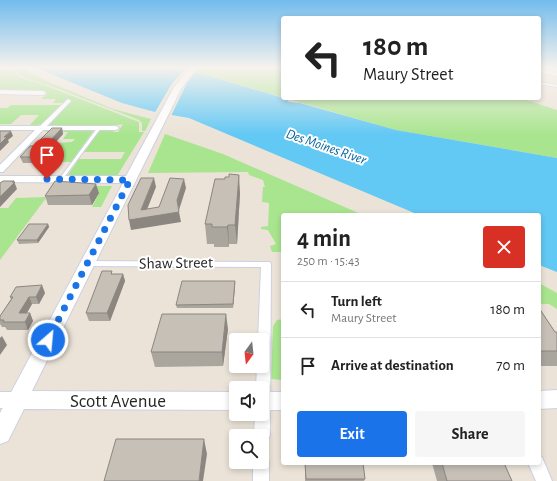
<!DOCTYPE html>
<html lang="en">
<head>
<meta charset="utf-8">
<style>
  body { margin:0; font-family:"Alegreya Sans",sans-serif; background:#f6f6f6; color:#222; height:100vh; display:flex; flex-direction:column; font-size:15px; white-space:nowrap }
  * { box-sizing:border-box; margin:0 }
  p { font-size:13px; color:#767676 }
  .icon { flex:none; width:22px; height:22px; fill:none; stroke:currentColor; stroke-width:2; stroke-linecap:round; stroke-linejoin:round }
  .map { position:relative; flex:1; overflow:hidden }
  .drawer { position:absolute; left:281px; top:213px; width:260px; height:252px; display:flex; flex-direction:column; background:#fff; border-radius:4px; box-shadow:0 2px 6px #0003 }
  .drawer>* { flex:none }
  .top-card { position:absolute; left:281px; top:16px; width:260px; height:84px; border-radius:4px; box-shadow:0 2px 6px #0003; background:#fff; color:#222; overflow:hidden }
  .needle { width:26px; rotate:195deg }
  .buttons { position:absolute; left:229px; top:333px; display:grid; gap:8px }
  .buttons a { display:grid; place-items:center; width:40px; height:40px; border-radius:4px; background:#fff; box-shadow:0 2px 6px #0003; font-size:20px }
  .pin { position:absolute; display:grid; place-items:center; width:34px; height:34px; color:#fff; margin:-41px -17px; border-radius:50% 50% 50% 0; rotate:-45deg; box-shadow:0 0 4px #0007 }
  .pin .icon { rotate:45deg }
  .me { position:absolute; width:44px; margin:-22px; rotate:27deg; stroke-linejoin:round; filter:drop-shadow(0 0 3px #0008) }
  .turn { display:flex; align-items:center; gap:14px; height:84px; padding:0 16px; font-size:18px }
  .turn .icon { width:52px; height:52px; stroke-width:2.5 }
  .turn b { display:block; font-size:28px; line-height:34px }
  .round { display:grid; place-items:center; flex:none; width:42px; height:42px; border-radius:4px; background:#f6f6f6 }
  .summary { display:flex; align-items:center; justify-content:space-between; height:68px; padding:0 16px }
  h1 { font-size:24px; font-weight:700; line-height:30px }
  .button { display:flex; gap:8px; margin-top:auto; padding:8px 16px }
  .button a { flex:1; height:46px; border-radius:4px; background:#1a73e8; color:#fff; font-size:16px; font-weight:700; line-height:46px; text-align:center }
  .button a+a { background:#f6f6f6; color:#222 }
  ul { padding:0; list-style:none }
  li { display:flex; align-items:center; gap:12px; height:56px; padding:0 16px; border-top:1px solid #e0e0e0 }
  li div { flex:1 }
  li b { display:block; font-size:15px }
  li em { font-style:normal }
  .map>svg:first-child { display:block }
</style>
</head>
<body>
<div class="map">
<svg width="557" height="481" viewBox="0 0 557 481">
  <rect width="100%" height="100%" fill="#ebe3d7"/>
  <g fill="#a9e58f">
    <path d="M 0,67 L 8,67 L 22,78 L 47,86 L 139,122 L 139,132 L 144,132 L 117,176 L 67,176 L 79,159 L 121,159 L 125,152 L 84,152 L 100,130 C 107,128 111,132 118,132 L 123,124 L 106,127 L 49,125 L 71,101 L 65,100 L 64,103 L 53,103 L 56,99 L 41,99 L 47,94 L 45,92 L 0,91 L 0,79 L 2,78 L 0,78 Z"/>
    <polygon points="10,67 18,67 27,71 46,81 113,109 151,119 145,131 142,131 142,123 139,120 59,89 25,78"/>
    <polygon points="200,67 283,67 283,98 520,98 557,110 557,158 396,130 195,72"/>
    <polygon points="11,105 61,105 42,124 29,126 39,115 21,115 11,124 0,124 0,108 7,108"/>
    <polygon points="94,130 71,162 35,162 41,155 46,155 57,143 72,142 75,139 63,139 68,132 45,132 47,131"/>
    <polygon points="165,134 223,154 363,215 283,215 283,252 272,252 270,246 276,244 268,230 261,229 261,227 268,226 269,203 262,202 263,187 265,187 263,180 249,175 248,172 148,173"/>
    <polygon points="62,186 112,186 101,207 92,207 99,193 80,193"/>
    <polygon points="46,197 46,198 0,260 0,208 8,208 16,198"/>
    <polygon points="539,283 557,293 557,309 549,304 539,304"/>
    <polygon points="283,319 283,380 271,379 273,326 277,320"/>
  </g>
  <polygon fill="#62c8f4" points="34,67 178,67 287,99 289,102 300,103 396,130 557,158 557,272 539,265 539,215 419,215 189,118 155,112 122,103"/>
  <polygon fill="#ebe3d7" points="186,67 197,70 187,83 171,116 154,114 171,85"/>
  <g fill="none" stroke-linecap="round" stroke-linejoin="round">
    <defs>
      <g id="service">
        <polygon points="539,82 557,85 557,87 539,84"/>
        <polygon points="98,127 101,128 62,180 60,180 60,178"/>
      </g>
      <g id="minor">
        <polygon points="539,69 557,72 557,76 539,73"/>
        <polygon points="0,90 43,91 46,93 43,95 0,94"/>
        <polygon points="68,99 71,101 70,102 47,126 116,126 119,128 116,130 43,130 3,172 0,172 0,165 35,130 0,130 0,126 40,126"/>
        <polygon points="86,261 270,262 271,264 270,436 267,441 262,443 262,436 254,436 255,414 262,414 262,388 256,388 257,366 262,366 262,340 258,340 261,267 82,266 81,264"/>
        <polygon points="262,454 267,456 269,462 269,481 253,481 253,462 262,462"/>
        <polygon points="539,456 542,457 552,481 536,481 528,463 539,463"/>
      </g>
      <polygon id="tertiary" points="0,392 17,392 23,395 26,400 23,405 17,408 0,408"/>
      <g id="secondary">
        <polygon points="190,67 197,67 181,89 32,391 236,392 236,410 24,409 8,441 0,444 0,413 123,183 0,182 0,176 126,176 173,89"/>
        <polygon points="557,390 557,408 539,409 539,391"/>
        <rect x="262" y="392" width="21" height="18"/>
      </g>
    </defs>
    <use href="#service" stroke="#ccd0e1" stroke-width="2"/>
    <use href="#minor" stroke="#ccd0e1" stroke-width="2"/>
    <use href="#tertiary" stroke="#ccd0e1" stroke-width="2"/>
    <use href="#secondary" stroke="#ccd0e1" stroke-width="2"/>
    <use href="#service" fill="#fff" fill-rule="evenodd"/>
    <use href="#minor" fill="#fff" fill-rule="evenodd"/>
    <use href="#tertiary" fill="#fff" fill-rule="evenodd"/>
    <use href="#secondary" fill="#fff" fill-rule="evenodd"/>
  </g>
  <g fill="#aaa59d">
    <polygon points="62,128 63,134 37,163 23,163 20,157 34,146"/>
    <polygon points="99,193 92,205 48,205 45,196"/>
    <polygon points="240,193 237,244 229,244 229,247 214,247 214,244 207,244 205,224"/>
    <polygon points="48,224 49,227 38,243 19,244 17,240"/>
    <polygon points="113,274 123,274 125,281 110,321 89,321 86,313"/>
    <polygon points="235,281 235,285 233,308 177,308 176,305"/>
    <polygon points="45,293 39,304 32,304 27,313 30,313 33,321 28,330 7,330 5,327 2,327 0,324 0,316 11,299 10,297"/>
    <polygon points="539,308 555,332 557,332 557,366 539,366"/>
    <polygon points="228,329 223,366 155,367 151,352"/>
    <polygon points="305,463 363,463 365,479 364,481 305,481"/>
    <polygon points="432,463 504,463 512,481 437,481"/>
  </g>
  <g fill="#8b8680">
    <polygon points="62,128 63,134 37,163 35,157"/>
    <polygon points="11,131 13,136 8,140 9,142 0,151 0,144 4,137"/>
    <polygon points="239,175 240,193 237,244 235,225"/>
    <polygon points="154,178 156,187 144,217 179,212 181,222 131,230 129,220 141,210"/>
    <polygon points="184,179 186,188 179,210 177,200"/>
    <polygon points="14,181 17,189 0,207 0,197"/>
    <polygon points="96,184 99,193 92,205 89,195"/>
    <polygon points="48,224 49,227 38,243 37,240"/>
    <polygon points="228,225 229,244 229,247 227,227"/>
    <polygon points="123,274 125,281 110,321 107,313"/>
    <polygon points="235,281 235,285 233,308 233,304"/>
    <polygon points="42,285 45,293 39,304 36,297"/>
    <polygon points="29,297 32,304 22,321 19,313"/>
    <polygon points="30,313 33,321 28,330 25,322"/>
    <polygon points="226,314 228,329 223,366 222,352"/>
    <polygon points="2,336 7,345 0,355 0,338"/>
    <polygon points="204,439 207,454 203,481 199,481"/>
  </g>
  <g fill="#c6c0b7" stroke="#8b8680">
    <polygon points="52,128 62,128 35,157 20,157 30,146 34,146"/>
    <polygon points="0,131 11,131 4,137 7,137 0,144"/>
    <polygon points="229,174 239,175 235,225 228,225 227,227 212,227 212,224 205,224 215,179 225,179 225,177 229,177"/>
    <polygon points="141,178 154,178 141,210 159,207 170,178 184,179 177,200 179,212 129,220 128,205"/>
    <polygon points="3,181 14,181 12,182 15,182 0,197 0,183"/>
    <polygon points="55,181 96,184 89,195 45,196"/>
    <polygon points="29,224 48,224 37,240 17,240"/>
    <polygon points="102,271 112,271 111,274 123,274 107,313 86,313"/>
    <polygon points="182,281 235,281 233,304 176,305"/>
    <polygon points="42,285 36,297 29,297 19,313 30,313 25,322 3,322 4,320 0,320 0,316 13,297 10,297 16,287"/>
    <polygon points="539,308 555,332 557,332 557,351 539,351"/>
    <polygon points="162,314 226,314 222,352 151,352"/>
    <polygon points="116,439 204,439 199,481 104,481"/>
    <polygon points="305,463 363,463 365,479 306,479"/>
    <polygon points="442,463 504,463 512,481 447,481"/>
  </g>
  <linearGradient id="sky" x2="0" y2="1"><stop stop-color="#72bced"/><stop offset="0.5" stop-color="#f6f2ed"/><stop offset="1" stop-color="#f6f2ed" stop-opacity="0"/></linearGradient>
  <rect width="557" height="135" fill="url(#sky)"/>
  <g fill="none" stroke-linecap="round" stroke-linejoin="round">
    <polyline stroke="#1a73e8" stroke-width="7" stroke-dasharray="0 12.6" points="47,179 130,180 48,340"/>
  </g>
  <g text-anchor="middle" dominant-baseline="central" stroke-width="4" stroke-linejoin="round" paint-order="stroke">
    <g font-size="14" font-style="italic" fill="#06639c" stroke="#fff">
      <text transform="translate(326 147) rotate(19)">Des Moines River</text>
    </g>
    <g font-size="16" fill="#272727" stroke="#fff">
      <text transform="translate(176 263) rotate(-1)">Shaw Street</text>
    </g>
    <g font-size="19" fill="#272727" stroke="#fff">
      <text x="118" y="401">Scott Avenue</text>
    </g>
  </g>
</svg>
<div class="buttons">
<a><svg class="needle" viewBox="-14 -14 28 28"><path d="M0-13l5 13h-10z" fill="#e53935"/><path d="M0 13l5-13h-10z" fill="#767676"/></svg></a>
<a><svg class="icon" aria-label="sound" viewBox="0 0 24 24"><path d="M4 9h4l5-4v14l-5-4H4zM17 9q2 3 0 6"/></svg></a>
<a><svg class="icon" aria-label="search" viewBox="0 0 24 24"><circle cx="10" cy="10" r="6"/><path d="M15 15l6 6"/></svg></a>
</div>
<div class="pin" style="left:47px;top:179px;background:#d93025"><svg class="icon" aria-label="arrive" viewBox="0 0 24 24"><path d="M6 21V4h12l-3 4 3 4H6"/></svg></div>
<svg class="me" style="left:48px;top:340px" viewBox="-20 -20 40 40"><circle r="17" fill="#1a73e8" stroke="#fff" stroke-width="3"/><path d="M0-11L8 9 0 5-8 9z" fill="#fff"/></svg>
<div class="top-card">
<div class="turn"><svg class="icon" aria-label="left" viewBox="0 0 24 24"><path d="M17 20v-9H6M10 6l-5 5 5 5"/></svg><div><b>180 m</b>Maury Street</div></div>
</div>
<section class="drawer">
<div class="summary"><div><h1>4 min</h1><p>250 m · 15:43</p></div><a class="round" style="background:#d93025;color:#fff"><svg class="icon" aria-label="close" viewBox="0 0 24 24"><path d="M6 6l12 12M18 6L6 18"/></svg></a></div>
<ul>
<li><svg class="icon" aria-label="left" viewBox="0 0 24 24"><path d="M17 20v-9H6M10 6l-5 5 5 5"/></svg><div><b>Turn left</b><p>Maury Street</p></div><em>180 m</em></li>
<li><svg class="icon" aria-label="arrive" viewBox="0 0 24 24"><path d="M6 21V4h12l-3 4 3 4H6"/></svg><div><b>Arrive at destination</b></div><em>70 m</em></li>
</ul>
<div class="button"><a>Exit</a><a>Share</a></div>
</section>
</div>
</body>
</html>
